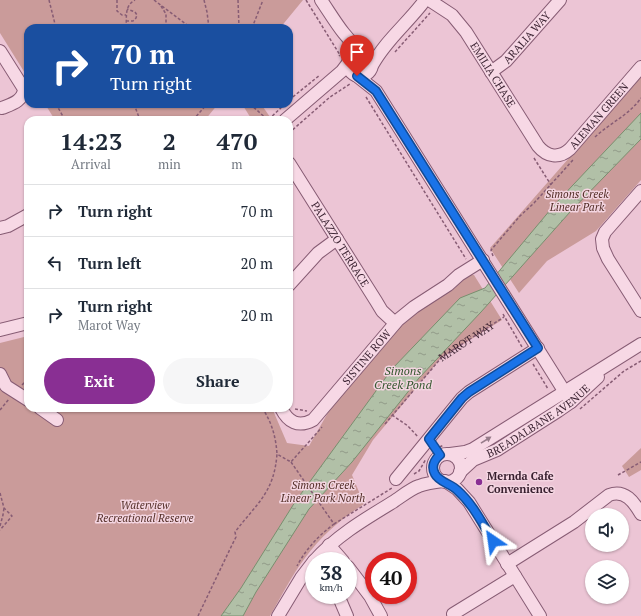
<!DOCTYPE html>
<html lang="en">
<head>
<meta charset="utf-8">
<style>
  body { margin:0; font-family:"PT Serif",serif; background:#f6f6f7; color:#1f2937; height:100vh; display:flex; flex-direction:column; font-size:15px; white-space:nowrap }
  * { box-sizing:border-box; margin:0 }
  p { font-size:13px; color:#747a83 }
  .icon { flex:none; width:22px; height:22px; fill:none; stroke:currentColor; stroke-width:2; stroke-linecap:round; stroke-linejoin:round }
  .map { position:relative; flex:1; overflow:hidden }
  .details { position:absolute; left:24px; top:116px; width:269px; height:296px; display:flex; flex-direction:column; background:#fff; border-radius:12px; box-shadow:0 1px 3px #0004 }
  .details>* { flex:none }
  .banner { position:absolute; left:24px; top:24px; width:269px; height:84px; border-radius:12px; box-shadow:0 1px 3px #0004; background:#1a4fa0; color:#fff; overflow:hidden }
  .tools { position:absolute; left:585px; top:508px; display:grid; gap:8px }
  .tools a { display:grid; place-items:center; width:44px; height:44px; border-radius:50%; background:#fff; box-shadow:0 1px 3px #0004; font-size:20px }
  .speed { position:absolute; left:305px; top:552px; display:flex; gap:8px; font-size:20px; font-weight:700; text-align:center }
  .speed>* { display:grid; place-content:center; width:52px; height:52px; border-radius:50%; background:#fff; box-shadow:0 1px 3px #0004; line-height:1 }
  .speed small { font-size:10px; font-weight:400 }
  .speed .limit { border:6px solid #d22; background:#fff; color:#111 }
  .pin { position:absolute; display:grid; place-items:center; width:34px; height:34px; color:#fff; margin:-41px -17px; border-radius:50% 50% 50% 0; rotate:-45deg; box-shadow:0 0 4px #0007 }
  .pin .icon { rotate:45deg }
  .me { position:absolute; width:44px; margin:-22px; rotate:328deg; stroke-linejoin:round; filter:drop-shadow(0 0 3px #0008) }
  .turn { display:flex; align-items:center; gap:14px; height:84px; padding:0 20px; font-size:18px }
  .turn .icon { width:52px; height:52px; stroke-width:2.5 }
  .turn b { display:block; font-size:28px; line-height:34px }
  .eta { display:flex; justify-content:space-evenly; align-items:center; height:68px; text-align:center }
  .eta b { font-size:24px; font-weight:600; line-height:28px }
  .cta { display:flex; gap:8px; margin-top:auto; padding:8px 20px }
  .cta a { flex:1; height:46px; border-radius:24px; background:#892f93; color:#fff; font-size:16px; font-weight:600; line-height:46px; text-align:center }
  .cta a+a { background:#f6f6f7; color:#1f2937 }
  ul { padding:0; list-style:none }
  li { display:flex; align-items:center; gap:12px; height:52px; padding:0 20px; border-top:1px solid #e0e1e3 }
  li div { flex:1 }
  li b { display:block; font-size:15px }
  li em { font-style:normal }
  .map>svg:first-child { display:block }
</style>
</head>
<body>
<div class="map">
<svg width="641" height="616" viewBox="0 0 641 616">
  <defs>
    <pattern id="water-ripples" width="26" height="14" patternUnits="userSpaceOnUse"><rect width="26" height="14" fill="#b1c0a7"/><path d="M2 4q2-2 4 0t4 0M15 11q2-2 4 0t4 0" fill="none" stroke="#919b88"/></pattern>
  </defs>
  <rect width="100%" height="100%" fill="#ecc5d5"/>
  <g fill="#ca9b9a">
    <polygon points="0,0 303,0 280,28 28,28 28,78 0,33"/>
    <polygon points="641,76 641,180 596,231 547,261 519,293 490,248"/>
    <polygon points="45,104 218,104 205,120 55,120"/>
    <polygon points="242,104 261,104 270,117 267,120 252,120"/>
    <path d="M 466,275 L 474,275 L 502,320 L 441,358 L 373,440 L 352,475 L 364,504 C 341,519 321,536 305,558 C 292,575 281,597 270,616 L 0,616 L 0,343 L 28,336 L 28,408 L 272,408 L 287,443 L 309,446 L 330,409 L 407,318 L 455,288 Z"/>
    <polygon points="641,448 641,470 629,477 622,466"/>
  </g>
  <polygon fill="url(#water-ripples)" stroke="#798e6e" points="641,113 641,139 570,212 481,312 419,378 352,462 309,509 256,592 243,616 221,616 241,588 295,502 392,369 460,298 485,288 556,203"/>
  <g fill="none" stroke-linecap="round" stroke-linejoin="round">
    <defs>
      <g id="minor">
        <path d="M 321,0 C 334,19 344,38 363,52"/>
        <path id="s2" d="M 429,0 L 452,15 L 466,32 L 538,146 C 547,157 559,159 570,149 L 641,67"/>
        <path d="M 0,51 L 24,89 C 23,101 12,104 2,108"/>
        <circle cx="360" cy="64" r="12"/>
        <path d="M 373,64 C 386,40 408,23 425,0"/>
        <path id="s3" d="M 491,72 L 506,61 L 560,0"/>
        <polyline points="357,76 376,91 571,402"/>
        <polyline points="285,120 342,71 348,63"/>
        <path id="s4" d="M 289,163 L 376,301 L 382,311 L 395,323"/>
        <polyline points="641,191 605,232 602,239 603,248 608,259 641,311"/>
        <polyline points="0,228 8,226 28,215"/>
        <polyline points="289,285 318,253 337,239"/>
        <polyline points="0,330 28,323"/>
        <polyline points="0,374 6,386 28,400"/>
        <polyline points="40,408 57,420"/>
        <path id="s5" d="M 281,408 C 288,422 298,428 313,420 L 398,320 L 414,307 L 448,285 L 459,275 L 483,260"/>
        <polyline points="450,454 465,452 473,449 641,344"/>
        <circle cx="447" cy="468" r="14"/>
        <path id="s6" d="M 460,472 L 473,460 L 497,450 L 558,411 L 571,402 L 598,377"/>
        <polyline points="396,479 462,398 469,392 538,348"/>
        <polyline points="445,481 457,489 469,502 540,616"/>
        <polyline points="329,545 343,561"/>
        <path d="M 314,561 C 336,536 365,519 393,502 C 401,497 410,489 419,486 C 427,483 435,482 443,481"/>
        <path d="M 507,564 L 574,522 L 609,495 C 625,489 634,502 641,514"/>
        <polyline points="348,567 370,596 381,616"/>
        <polyline points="338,595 347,616"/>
        <polyline points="453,614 515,576"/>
        <polyline points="278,616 301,578 314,561"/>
      </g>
    </defs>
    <use href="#minor" stroke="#875c74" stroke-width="14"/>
    <g stroke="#875c74" stroke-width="1.5" stroke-dasharray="3 2" stroke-linecap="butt">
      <polyline points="49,0 55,24 57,28"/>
      <polyline points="117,0 117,11 122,15 126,15"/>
      <polyline points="154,0 191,28"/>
      <polyline points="204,0 207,12 209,28"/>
      <polyline points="238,0 239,28"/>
      <polyline points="306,0 340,55 339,56"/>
      <polyline points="161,6 166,14 166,28"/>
      <polyline points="126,21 133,21 136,18 137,15 135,12 127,9"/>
      <path d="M 126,28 C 127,17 124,6 135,0"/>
      <polyline points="252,28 263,0"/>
      <polyline points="395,52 430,13"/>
      <polyline points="366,97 466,259"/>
      <polyline points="289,100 320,75"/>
      <polyline points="56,104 65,120"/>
      <polyline points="112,104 134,106 148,104"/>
      <polyline points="134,104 140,120"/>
      <polyline points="250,104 268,120 285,104"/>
      <polyline points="193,120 207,104"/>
      <polyline points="289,133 330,97 350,84"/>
      <path d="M 595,137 C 610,123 629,115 641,98"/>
      <polyline points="534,158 551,185"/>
      <polyline points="493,256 491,250 520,216 534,203 573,160"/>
      <polyline points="503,314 522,347"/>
      <polyline points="533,364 548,389"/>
      <polyline points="22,385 28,379"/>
      <path d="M 262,408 C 272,422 276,438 277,454"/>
      <polyline points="295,409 307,411"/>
      <polyline points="580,409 624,371 641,361"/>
      <polyline points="0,410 9,399"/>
      <polyline points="392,415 408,426 418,437"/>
      <path id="s1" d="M 385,424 L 442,357 L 504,317"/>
      <polyline points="435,449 444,445"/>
      <path d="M 291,462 L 334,524 C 318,536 306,549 297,566"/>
      <polyline points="414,474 419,471 426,459"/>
      <polyline points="618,475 641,462"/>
      <polyline points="0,493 4,508 12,516 0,530"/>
      <polyline points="334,524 392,488"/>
      <polyline points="0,526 3,515 4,508"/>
      <path d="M 198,616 L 231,547 L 236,537 L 235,532 C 257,503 274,493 277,454 L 291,462 L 322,427"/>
    </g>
    <use href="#minor" stroke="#f7d8e5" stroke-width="12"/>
  </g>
  <defs><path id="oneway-solid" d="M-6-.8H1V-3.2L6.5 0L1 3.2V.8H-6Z"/></defs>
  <use fill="#977c8a" href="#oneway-solid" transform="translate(486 440) rotate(-32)"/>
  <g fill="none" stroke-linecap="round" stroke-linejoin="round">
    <defs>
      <path id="route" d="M 357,76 L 376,91 L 538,348 L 469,392 L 462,398 L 429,439 L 440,455 C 434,460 431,467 435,474 C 439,482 451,484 457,490 C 473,504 482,523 493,541"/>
    </defs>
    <use href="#route" stroke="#114b97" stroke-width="10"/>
    <use href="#route" stroke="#1a73e8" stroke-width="7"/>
  </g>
  <circle fill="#892f93" stroke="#f4d5e1" stroke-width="1.5" cx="479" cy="482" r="4"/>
  <g text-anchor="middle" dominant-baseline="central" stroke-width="3" stroke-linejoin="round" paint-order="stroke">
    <g font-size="11" fill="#371f2e" stroke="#f4d5e1">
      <text stroke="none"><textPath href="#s3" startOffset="50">ARALIA WAY</textPath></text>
      <text stroke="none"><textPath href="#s2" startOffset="100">EMILIA CHASE</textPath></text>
      <text stroke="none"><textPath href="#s2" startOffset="265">ALEMAN GREEN</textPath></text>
      <text stroke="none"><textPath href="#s4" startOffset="96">PALAZZO TERRACE</textPath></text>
      <text stroke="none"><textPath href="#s1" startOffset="117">MAROT WAY</textPath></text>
      <text stroke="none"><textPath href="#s5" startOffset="122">SISTINE ROW</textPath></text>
      <text stroke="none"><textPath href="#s6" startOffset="94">BREADALBANE AVENUE</textPath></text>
    </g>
    <g font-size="11" font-style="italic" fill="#532e27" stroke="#f4d5e1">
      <text x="577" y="194">Simons Creek<tspan x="577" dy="13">Linear Park</tspan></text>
      <text x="323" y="485">Simons Creek<tspan x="323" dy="13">Linear Park North</tspan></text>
      <text x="145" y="505">Waterview<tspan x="145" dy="13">Recreational Reserve</tspan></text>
    </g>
    <g font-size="11" font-weight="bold" fill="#371f2e" stroke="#f4d5e1" text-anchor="start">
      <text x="487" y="476">Mernda Cafe<tspan x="487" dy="13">Convenience</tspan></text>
    </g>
    <g font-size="12" font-style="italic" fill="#35572f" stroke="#f4d5e1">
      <text x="403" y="370">Simons<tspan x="403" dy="14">Creek Pond</tspan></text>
    </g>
  </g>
</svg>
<div class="tools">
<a><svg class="icon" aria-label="sound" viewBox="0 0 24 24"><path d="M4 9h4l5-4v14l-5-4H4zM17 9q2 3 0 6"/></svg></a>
<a><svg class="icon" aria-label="layers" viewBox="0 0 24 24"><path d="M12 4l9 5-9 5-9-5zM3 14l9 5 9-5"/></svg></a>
</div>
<div class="speed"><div>38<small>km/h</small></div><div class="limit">40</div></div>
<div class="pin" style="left:357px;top:76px;background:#d93025"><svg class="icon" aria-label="arrive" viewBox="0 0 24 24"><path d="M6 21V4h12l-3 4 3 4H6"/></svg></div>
<svg class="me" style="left:493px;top:541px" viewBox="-20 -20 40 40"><path d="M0-17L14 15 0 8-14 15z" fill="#1a73e8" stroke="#fff" stroke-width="4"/></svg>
<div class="banner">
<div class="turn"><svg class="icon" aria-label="right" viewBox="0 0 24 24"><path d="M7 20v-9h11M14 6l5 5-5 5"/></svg><div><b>70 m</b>Turn right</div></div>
</div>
<section class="details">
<div class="eta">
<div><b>14:23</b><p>Arrival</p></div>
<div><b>2</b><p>min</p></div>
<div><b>470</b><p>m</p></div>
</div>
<ul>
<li><svg class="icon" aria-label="right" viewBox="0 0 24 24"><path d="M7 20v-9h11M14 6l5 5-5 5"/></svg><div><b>Turn right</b></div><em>70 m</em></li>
<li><svg class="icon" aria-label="left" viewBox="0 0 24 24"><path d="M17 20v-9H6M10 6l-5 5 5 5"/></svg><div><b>Turn left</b></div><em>20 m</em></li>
<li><svg class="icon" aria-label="right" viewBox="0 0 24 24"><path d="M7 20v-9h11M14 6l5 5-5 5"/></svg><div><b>Turn right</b><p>Marot Way</p></div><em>20 m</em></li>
</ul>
<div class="cta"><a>Exit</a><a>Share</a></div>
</section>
</div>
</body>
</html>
